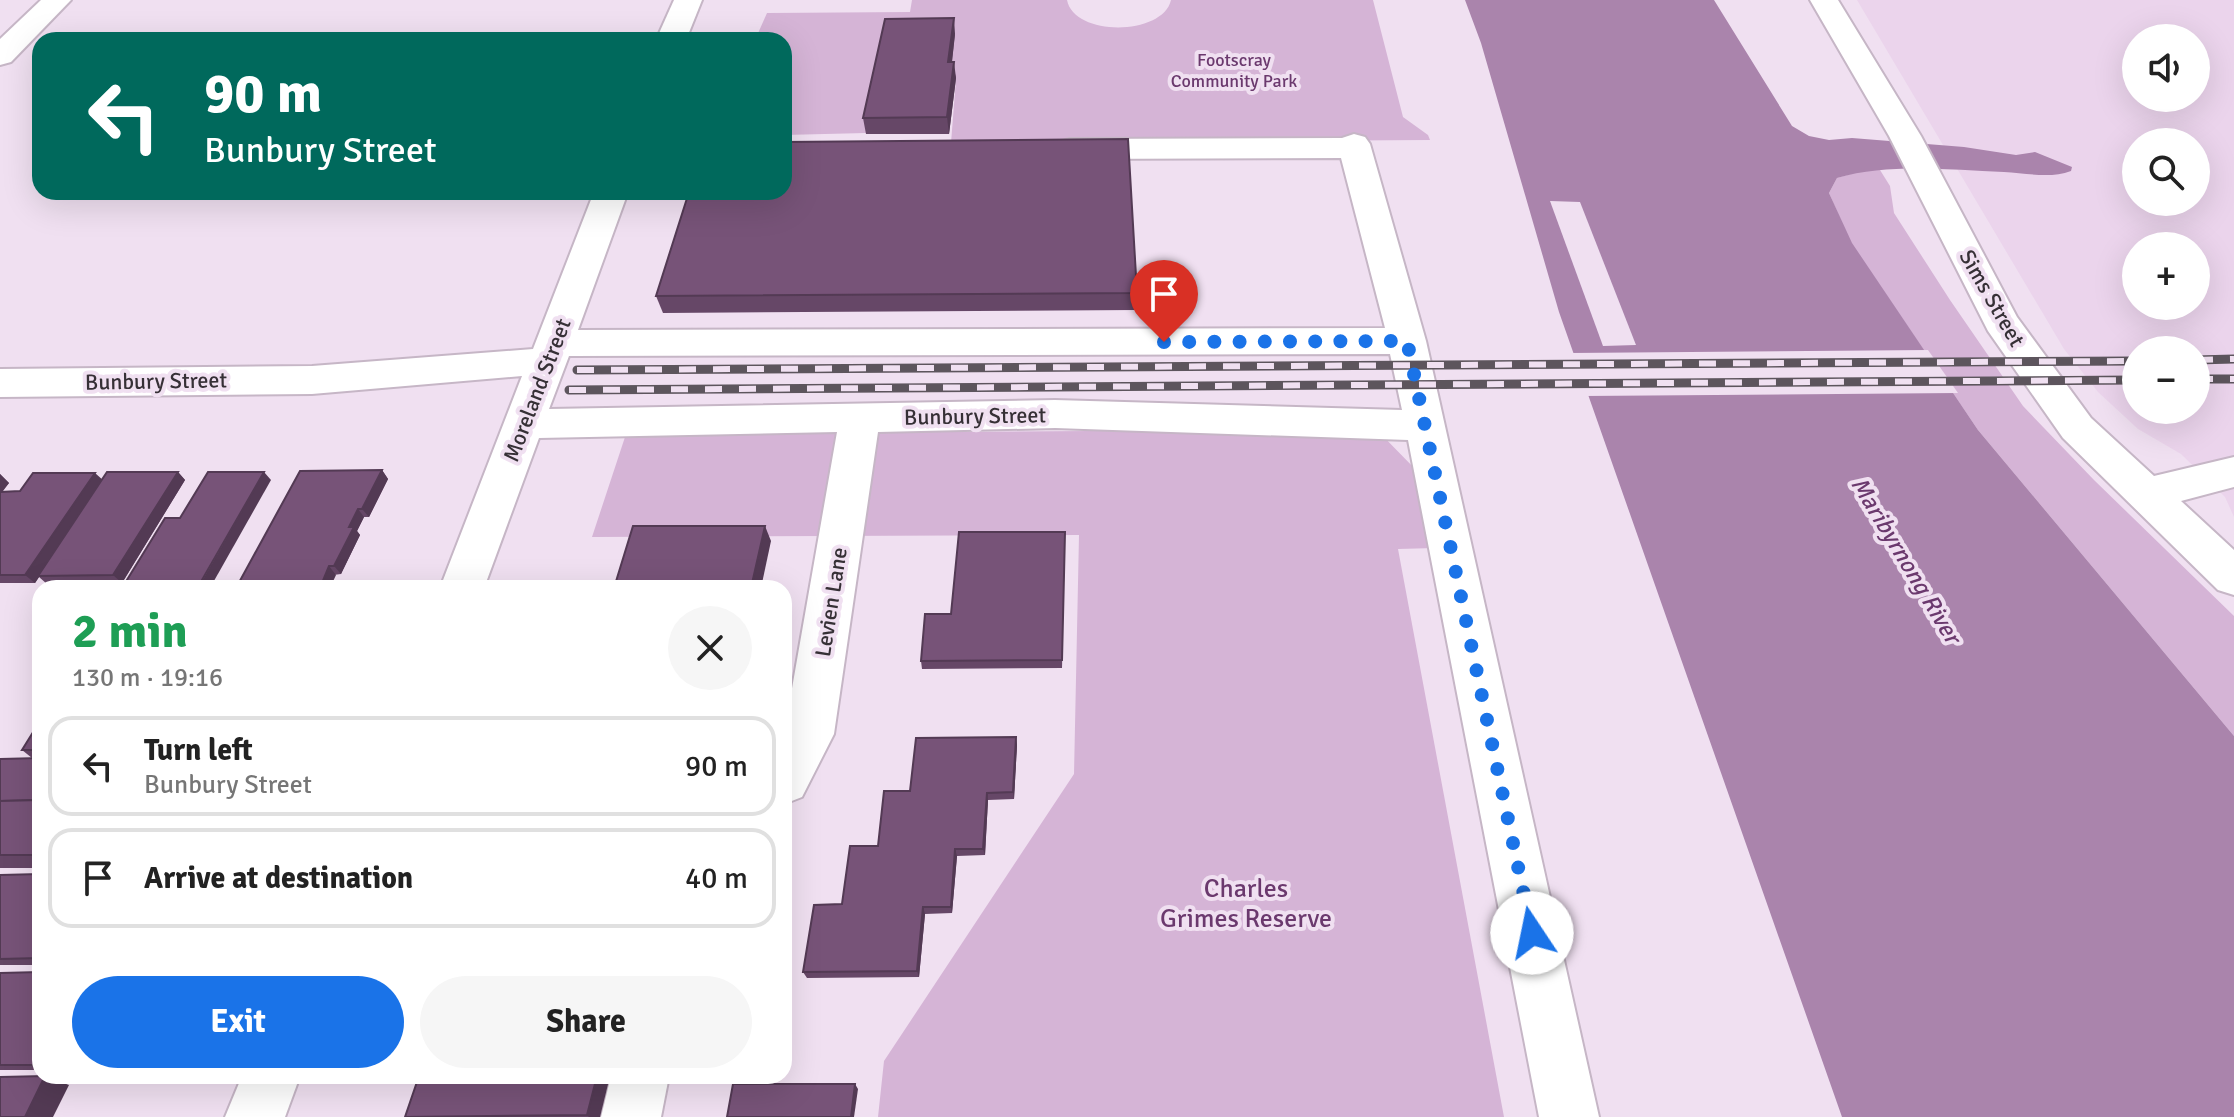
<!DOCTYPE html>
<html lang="en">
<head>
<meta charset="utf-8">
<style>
  body { margin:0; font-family:Signika,sans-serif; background:#f6f6f6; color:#222; height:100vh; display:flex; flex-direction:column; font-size:30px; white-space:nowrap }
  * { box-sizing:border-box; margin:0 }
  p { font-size:26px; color:#767676 }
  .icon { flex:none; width:44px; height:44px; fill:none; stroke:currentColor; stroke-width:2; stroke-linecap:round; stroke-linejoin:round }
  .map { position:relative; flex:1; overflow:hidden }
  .panel { position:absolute; left:32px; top:580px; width:760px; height:504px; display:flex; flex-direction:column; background:#fff; border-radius:24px; box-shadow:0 8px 32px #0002 }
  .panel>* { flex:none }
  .hud { position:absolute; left:32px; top:32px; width:760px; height:168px; border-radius:24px; box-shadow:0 8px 32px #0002; background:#00695c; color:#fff; overflow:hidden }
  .fabs { position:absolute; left:2122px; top:24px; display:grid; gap:16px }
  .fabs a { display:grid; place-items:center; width:88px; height:88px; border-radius:50%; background:#fff; box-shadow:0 8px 32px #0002; font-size:40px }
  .pin { position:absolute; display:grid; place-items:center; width:68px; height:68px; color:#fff; margin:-82px -34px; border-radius:50% 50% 50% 0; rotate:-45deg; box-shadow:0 0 8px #0007 }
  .pin .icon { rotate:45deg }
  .me { position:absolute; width:88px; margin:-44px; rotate:349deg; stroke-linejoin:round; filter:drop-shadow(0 0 6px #0008) }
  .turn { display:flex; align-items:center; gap:28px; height:168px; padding:0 40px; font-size:36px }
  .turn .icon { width:104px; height:104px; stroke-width:2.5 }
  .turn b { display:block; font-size:56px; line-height:68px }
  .round { display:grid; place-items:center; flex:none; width:84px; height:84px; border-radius:42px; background:#f6f6f6 }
  .overview { display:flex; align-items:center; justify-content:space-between; height:136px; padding:0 40px }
  h1 { font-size:48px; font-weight:700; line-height:60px; color:#1e9e55 }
  .primary-button { display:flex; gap:16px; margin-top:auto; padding:16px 40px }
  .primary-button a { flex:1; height:92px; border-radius:48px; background:#1a73e8; color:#fff; font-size:32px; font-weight:700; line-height:92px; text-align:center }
  .primary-button a+a { background:#f6f6f6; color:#222 }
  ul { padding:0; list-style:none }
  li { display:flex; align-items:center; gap:24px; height:100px; margin:0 16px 12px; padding:0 24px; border:4px solid #e0e0e0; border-radius:24px }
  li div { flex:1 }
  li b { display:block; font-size:30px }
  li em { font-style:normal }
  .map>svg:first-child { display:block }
</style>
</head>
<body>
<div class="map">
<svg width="2234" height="1117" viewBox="0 0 2234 1117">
  <rect width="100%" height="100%" fill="#f0e0f1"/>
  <path fill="#ebd4ec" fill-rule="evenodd" d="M 1857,0 L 2234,0 L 2234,517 L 2225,497 L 2181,454 L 2138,429 L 2098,392 L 2064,349 ZM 2136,38 L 2196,38 L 2196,98 L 2136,98 ZM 2136,142 L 2196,142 L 2196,202 L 2136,202 ZM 2136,246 L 2196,246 L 2196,306 L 2136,306 ZM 2136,350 L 2196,350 L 2196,410 L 2136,410 Z"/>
  <g fill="#d5b4d6">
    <path d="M 912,0 L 1067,0 C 1074,37 1163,36 1171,0 L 1373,0 L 1403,117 L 1428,135 L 1430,140 L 951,143 L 956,79 L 950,78 L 955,34 L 866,133 L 784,135 L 784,40 L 755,40 L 767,13 L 910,12 Z"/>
    <polygon points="1864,170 1880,170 1890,186 1894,213 1950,300 2023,406 2094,480 2234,616 2234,736 1978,430 1851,243 1829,193 1837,178"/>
    <polygon points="1376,429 1419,473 1435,548 1398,549 1504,1117 878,1117 884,1061 1074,774 1079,535 592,537 626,434"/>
  </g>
  <path fill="#aa84ac" d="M 1465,0 L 1714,0 L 1792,126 L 1809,136 L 1829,140 L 1852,138 L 1964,147 L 2016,155 L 2035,152 L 2072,167 L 2071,171 C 2050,179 2026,173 2004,172 C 1949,170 1889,163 1837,178 L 1829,193 L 1852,243 L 1978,430 L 2234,736 L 2234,1117 L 1842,1117 L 1559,312 L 1481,43 Z"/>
  <g fill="#f0e0f1">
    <polygon points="1550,201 1580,202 1636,345 1603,346"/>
    <polygon points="1928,350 1958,393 1584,396 1570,353"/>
  </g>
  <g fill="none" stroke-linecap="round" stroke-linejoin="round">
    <defs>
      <g id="minor">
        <polygon points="674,0 702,0 686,40 656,40"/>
        <polygon points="1810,0 1838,0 1921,136 2017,317 2091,418 2154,476 2234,457 2234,487 2181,501 2234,550 2234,595 2218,590 2063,438 1988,331 1889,136"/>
        <path d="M 1354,134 L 1365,137 L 1370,144 L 1426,341 L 1599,1117 L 1539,1117 L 1408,440 L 1055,428 L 878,432 L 834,734 L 802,797 L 784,804 L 784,734 L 837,432 L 539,438 L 484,588 L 440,588 L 522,376 L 312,394 L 0,397 L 0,369 L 312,366 L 533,349 L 594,192 L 628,192 L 578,330 L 1385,328 L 1341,158 L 1070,159 L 1058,156 L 1054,149 L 1058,142 L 1070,139 L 1342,138 ZM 1390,354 L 1402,410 L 1055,400 L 549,409 L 569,356 Z"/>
        <polygon points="242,1076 300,1076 285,1117 225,1117"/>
        <polygon points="611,1076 669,1076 661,1117 601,1117"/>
      </g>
      <polygon id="major" points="41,0 71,0 11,62 0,65 0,39"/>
    </defs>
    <use href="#minor" stroke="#c6b6c6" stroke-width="4"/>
    <use href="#major" stroke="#c6b6c6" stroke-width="4"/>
    <use href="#minor" fill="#fff" fill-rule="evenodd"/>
    <use href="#major" fill="#fff" fill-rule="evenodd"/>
    <defs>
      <g id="rail">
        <polyline points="2196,360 2234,359"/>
        <polyline points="577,370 2136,361"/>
        <polyline points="2196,379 2234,379"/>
        <polyline points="569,390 2136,380"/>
      </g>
    </defs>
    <use href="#rail" stroke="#5d555d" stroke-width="9"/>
    <use href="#rail" stroke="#f0e0f1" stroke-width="6" stroke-dasharray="17" stroke-linecap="butt"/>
  </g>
  <g fill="#664767">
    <polygon points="955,34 952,62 956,78 949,134 866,134 863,118"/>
    <polygon points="1137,293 1137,310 663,313 656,296"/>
    <polygon points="382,470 388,479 369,517 364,517 357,531 360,535 341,574 236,588"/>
    <polygon points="178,472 185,480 122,583 47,584 39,577 35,583 0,583 0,474 9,483 2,491 20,491 102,480"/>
    <polygon points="1065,540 1062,668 922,669 921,661 951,614"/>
    <polygon points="40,721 40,758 32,758 22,750"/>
    <polygon points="1016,737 1017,745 1014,799 988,800 985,855 957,856 952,913 925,914 919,977 807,978 803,972 842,904 878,846"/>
    <polygon points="40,758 40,868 0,868 0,759"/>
    <polygon points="40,874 40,965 0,965 0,875"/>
    <polygon points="40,972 40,1070 0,1070 0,973"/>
    <polygon points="419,1076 600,1117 405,1117"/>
  </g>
  <g fill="#533a54">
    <polygon points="954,18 955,34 950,78 948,62"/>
    <polygon points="954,62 956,78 949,134 947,117"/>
    <polygon points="382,470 388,479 369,517 362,509"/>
    <polygon points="178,472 185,480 122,583 113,575"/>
    <polygon points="264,472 271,480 210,588 198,588"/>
    <polygon points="95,473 104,481 35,583 25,575"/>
    <polygon points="0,474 9,483 0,495"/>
    <polygon points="358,509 364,517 357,531 360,535 341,574 334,566 349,527"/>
    <polygon points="765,526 771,541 761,588 751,588"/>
    <polygon points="329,566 336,575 330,588 320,588"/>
    <polygon points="1016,737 1017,745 1014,799 1013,792"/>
    <polygon points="987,793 988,800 985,855 983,849"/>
    <polygon points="955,849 957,856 952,913 951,907"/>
    <polygon points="923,907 925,914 919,977 917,971"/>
    <polygon points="45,1076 69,1085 53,1117 25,1117"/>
    <polygon points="597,1076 610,1076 600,1117 589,1117 587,1115"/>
    <polygon points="855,1084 858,1089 854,1117 851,1117"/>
  </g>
  <g fill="#775378" stroke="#533a54" stroke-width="2">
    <polygon points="954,18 948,62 954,62 947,117 863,118 885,19"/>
    <polygon points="1128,139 1137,293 656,296 689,192 784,192 784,142"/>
    <polygon points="382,470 362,509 358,509 349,527 354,527 334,566 329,566 320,588 236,588 300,471"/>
    <polygon points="107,472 178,472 113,575 38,576"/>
    <polygon points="208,472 264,472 198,587 122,588 165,518 180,518"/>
    <polygon points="33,473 95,473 25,575 0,575 0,492 20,491"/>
    <polygon points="633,526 765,526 751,588 614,588"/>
    <polygon points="959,532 1065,532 1062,660 921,661 925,614 951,614"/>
    <polygon points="40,721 40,750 22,750"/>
    <polygon points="1016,737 1013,792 987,793 983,849 955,849 951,907 923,907 917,971 803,972 814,905 842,904 850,846 878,846 884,791 910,791 916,738"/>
    <polygon points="40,758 40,800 0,801 0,759"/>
    <polygon points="40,800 40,855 0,855 0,801"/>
    <polygon points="40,874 40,958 0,959 0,875"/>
    <polygon points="40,972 40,1065 0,1065 0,973"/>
    <polygon points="45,1076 25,1117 0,1117 0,1077"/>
    <polygon points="419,1076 597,1076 587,1115 405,1117"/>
    <polygon points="733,1084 855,1084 851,1117 727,1117"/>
  </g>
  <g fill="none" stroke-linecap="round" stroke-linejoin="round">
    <polyline stroke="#1a73e8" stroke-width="14" stroke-dasharray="0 25.2" points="1164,342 1407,341 1532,933"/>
  </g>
  <g text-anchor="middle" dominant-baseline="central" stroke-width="8" stroke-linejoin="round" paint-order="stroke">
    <g font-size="18" fill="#6b396e" stroke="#f0e0f1">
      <text x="1234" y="60">Footscray<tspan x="1234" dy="21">Community Park</tspan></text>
    </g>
    <g font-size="22" fill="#363036" stroke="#f0e0f1">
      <text transform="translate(1992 298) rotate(60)">Sims Street</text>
      <text transform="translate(156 381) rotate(-1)">Bunbury Street</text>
      <text transform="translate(537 390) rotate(-69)">Moreland Street</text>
      <text transform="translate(975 416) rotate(-1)">Bunbury Street</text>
      <text transform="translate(831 602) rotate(-81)">Levien Lane</text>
    </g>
    <g font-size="24" font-style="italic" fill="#6b396e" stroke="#f0e0f1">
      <text transform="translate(1906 560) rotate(59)">Maribyrnong River</text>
    </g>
    <g font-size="26" fill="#6b396e" stroke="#f0e0f1">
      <text x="1246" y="889">Charles<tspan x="1246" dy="30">Grimes Reserve</tspan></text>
    </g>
  </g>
</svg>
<div class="fabs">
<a><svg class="icon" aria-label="sound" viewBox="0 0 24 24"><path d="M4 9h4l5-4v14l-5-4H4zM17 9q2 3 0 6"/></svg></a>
<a><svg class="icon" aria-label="search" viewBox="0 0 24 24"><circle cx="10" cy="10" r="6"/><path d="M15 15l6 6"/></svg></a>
<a>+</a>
<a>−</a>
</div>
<div class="pin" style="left:1164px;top:342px;background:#d93025"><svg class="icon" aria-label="arrive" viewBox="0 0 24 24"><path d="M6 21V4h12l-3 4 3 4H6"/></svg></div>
<svg class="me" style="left:1532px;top:933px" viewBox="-20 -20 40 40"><circle r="19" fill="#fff"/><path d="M0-13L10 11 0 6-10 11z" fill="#1a73e8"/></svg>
<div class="hud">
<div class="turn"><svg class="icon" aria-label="left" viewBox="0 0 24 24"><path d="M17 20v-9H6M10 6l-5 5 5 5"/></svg><div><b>90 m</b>Bunbury Street</div></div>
</div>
<section class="panel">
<div class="overview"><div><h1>2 min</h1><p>130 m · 19:16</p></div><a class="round"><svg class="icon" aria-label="close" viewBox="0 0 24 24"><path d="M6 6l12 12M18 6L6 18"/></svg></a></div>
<ul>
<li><svg class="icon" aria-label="left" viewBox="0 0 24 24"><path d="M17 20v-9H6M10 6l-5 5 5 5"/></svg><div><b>Turn left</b><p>Bunbury Street</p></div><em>90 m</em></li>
<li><svg class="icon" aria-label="arrive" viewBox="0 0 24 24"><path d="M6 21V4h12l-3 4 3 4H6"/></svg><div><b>Arrive at destination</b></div><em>40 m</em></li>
</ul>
<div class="primary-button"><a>Exit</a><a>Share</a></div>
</section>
</div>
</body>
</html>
